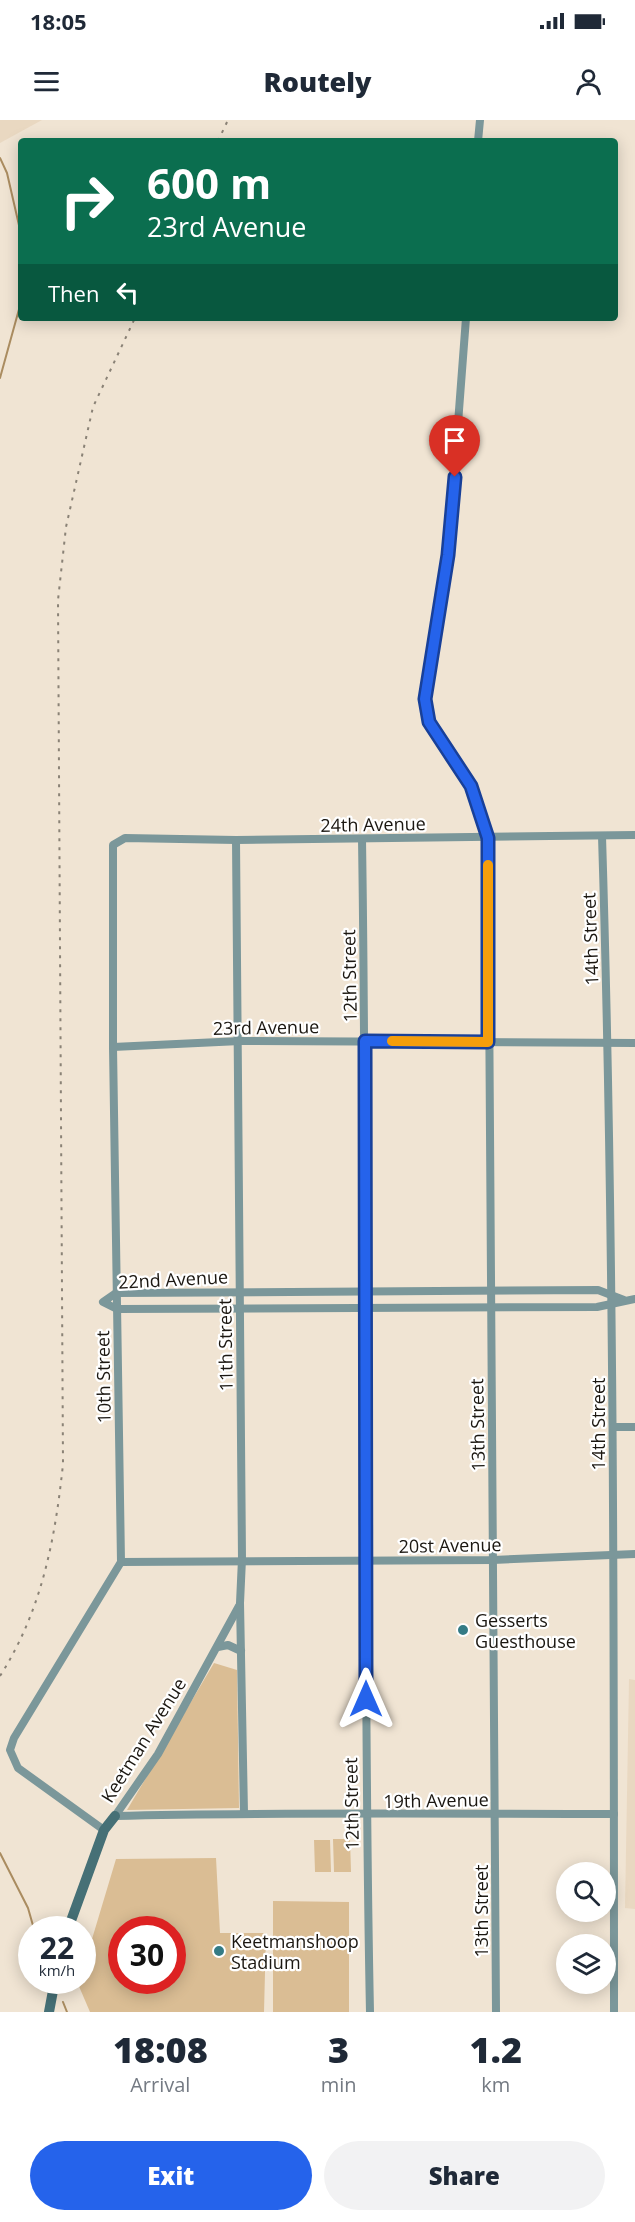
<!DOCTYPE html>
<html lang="en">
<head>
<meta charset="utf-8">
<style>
  body { margin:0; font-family:"Open Sans",sans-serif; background:#f2f2f3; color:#1f2937; height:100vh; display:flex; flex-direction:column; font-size:22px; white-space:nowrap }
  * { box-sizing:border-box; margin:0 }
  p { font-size:20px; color:#747a83 }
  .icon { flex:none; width:33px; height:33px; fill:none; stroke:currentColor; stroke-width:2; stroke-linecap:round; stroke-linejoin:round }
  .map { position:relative; height:1892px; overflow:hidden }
  .details { display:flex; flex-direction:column; background:#fff; flex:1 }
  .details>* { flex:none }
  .hud { position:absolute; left:18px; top:18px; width:600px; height:183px; border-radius:6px; box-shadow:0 3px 15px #0003; background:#0b6e4f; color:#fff; overflow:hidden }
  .tools { position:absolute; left:556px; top:1742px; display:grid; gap:12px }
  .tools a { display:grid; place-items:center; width:60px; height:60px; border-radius:50%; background:#fff; box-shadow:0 3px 15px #0003; font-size:30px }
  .speed { position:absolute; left:18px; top:1796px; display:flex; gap:12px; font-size:30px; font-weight:700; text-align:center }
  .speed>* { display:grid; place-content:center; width:78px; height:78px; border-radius:50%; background:#fff; box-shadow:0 3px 15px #0003; line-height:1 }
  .speed small { font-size:15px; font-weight:400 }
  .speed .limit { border:9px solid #d22; background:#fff; color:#111 }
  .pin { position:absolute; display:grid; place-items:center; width:51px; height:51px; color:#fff; margin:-62px -26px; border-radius:50% 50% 50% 0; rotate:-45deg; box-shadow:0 0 6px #0007 }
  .pin .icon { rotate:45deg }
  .me { position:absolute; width:66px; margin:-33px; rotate:0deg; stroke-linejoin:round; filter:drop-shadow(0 0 4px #0008) }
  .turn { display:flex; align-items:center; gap:21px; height:126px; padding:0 30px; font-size:27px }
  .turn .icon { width:78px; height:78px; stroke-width:2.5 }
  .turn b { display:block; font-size:42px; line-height:51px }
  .then { display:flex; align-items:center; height:57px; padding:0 30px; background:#0003; gap:12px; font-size:22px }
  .eta { display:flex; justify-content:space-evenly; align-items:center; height:102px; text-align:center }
  .eta b { font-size:36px; font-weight:800; line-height:42px }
  .action { display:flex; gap:12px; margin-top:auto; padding:12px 30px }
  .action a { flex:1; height:69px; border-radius:36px; background:#2563eb; color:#fff; font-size:24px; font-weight:800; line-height:69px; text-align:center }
  .action a+a { background:#f2f2f3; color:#1f2937 }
  .status { display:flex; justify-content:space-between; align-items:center; height:42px; padding:0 30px; background:#fff; direction:ltr }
  .status svg { height:16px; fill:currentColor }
  header { display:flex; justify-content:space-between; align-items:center; height:78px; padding:0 30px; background:#fff; font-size:27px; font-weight:800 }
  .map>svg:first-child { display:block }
</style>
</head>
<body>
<div class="status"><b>18:05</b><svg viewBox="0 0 49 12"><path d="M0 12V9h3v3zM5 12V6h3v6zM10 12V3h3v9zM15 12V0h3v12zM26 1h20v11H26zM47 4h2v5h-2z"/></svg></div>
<header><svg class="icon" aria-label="menu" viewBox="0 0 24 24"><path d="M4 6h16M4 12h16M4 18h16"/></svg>Routely<svg class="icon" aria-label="person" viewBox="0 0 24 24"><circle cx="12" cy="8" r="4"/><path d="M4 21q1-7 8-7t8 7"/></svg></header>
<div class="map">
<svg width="635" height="1892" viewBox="0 0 635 1892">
  <rect width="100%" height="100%" fill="#f0e4d3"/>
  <g fill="#e9d8c1">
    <polygon points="0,0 42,0 0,23"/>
    <polygon points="629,1559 635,1560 635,1789 625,1788"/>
  </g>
  <g fill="#dabd94" fill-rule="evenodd">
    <polygon points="214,1543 237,1550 239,1688 127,1690"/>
    <polygon points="333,1719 350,1719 351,1752 334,1752"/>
    <polygon points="314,1720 330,1720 331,1752 315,1752"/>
    <path d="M 216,1738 L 220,1813 L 266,1813 L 264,1892 L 90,1892 L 78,1864 L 79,1860 L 82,1860 L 83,1849 L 116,1739 ZM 122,1809 L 172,1809 L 172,1860 L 122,1860 Z"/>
    <polygon points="273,1781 349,1782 349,1892 273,1892"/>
  </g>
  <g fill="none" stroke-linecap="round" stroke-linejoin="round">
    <g stroke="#aa8c60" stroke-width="2">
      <polyline points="0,38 7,53 21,114"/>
      <polyline points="0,258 21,182"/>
      <polyline points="0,1733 28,1788 34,1809"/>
      <polyline points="63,1882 67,1892"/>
    </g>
    <g stroke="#7b979a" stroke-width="8">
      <polyline points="478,21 480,0"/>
      <polyline points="466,198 448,435 425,579 429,602 471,666 488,718 496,1892"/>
      <path d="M 602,716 C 614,1108 614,1500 614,1892"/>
      <path d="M 362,719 C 368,1110 362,1501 370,1892"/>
      <polyline points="236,720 242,1439 240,1483 244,1693"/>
      <polyline points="113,927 240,921 635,923"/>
      <polyline points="624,1180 598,1170 116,1173 103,1182 117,1189 597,1187 635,1179"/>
      <polyline points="614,1307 635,1307"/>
      <polyline points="121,1442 493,1440 635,1434"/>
      <polyline points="218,1527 228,1525 241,1531"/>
      <path d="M 115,1696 C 281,1692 448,1694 614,1694"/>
      <polyline points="115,1696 158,1634 239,1486"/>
      <polyline points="104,1710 18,1648 10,1630 14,1618 121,1442 113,927 113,725 125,718 236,720 635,715"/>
    </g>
    <g stroke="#467076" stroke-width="10">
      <polyline points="68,1809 104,1710 115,1696"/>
      <polyline points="49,1892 55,1860"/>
    </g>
    <g stroke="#8a8276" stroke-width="2" stroke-dasharray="3 6" stroke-linecap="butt">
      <polyline points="218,21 228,0"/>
      <path d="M 0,1556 C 42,1490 55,1420 63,1344 L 58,480 L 66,407 L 93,287 L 135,198"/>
    </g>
  </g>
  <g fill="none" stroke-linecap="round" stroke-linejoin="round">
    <defs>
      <polyline id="route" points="366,1579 365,921 488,922 488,718 471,666 429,602 425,579 448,435 455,357"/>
    </defs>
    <use href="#route" stroke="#184099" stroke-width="15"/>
    <use href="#route" stroke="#2563eb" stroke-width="10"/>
    <polyline stroke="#f59e0b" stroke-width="10" points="392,921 488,922 488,745"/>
  </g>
  <g fill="#347b85" stroke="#fff" stroke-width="2">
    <circle cx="463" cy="1510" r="6"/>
    <circle cx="219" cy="1831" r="6"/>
  </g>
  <g text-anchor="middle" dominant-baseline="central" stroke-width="4.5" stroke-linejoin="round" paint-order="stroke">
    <g font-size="18" fill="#1b1711" stroke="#fff">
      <text transform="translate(373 704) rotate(-1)">24th Avenue</text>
      <text transform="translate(590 819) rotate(-92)">14th Street</text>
      <text transform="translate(349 856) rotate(-91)">12th Street</text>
      <text transform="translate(266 907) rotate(-1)">23rd Avenue</text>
      <text transform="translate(173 1159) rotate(-3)">22nd Avenue</text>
      <text transform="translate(225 1225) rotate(-91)">11th Street</text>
      <text transform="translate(103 1257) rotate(-91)">10th Street</text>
      <text transform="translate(598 1304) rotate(-90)">14th Street</text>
      <text transform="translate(477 1305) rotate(-91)">13th Street</text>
      <text transform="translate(450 1425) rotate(-1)">20st Avenue</text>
      <text transform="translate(143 1620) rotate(-58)">Keetman Avenue</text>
      <text transform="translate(436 1680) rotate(-1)">19th Avenue</text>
      <text transform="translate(351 1684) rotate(-91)">12th Street</text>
      <text transform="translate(481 1791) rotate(-90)">13th Street</text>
    </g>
    <g font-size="18" fill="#1b1711" stroke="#fff" text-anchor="start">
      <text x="475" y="1500">Gesserts<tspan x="475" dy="21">Guesthouse</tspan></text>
      <text x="231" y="1821">Keetmanshoop<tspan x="231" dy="21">Stadium</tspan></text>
    </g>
  </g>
</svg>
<div class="tools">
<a><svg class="icon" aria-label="search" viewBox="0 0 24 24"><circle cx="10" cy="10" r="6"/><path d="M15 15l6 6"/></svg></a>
<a><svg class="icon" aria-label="layers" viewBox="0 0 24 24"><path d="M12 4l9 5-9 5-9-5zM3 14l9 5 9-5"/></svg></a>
</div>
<div class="speed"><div>22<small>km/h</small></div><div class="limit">30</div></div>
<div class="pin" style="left:455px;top:357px;background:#d93025"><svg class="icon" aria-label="arrive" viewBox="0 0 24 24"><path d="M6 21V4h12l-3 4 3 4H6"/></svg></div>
<svg class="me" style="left:366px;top:1579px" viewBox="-20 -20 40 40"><path d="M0-17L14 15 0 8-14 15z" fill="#2563eb" stroke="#fff" stroke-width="4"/></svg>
<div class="hud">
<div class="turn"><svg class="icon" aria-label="right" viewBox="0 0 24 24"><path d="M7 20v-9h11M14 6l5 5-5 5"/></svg><div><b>600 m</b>23rd Avenue</div></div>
<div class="then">Then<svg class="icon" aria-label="left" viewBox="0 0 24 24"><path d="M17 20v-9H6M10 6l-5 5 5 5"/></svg></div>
</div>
</div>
<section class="details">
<div class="eta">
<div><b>18:08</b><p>Arrival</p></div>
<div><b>3</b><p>min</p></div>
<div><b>1.2</b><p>km</p></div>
</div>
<div class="action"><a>Exit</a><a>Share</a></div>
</section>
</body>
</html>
